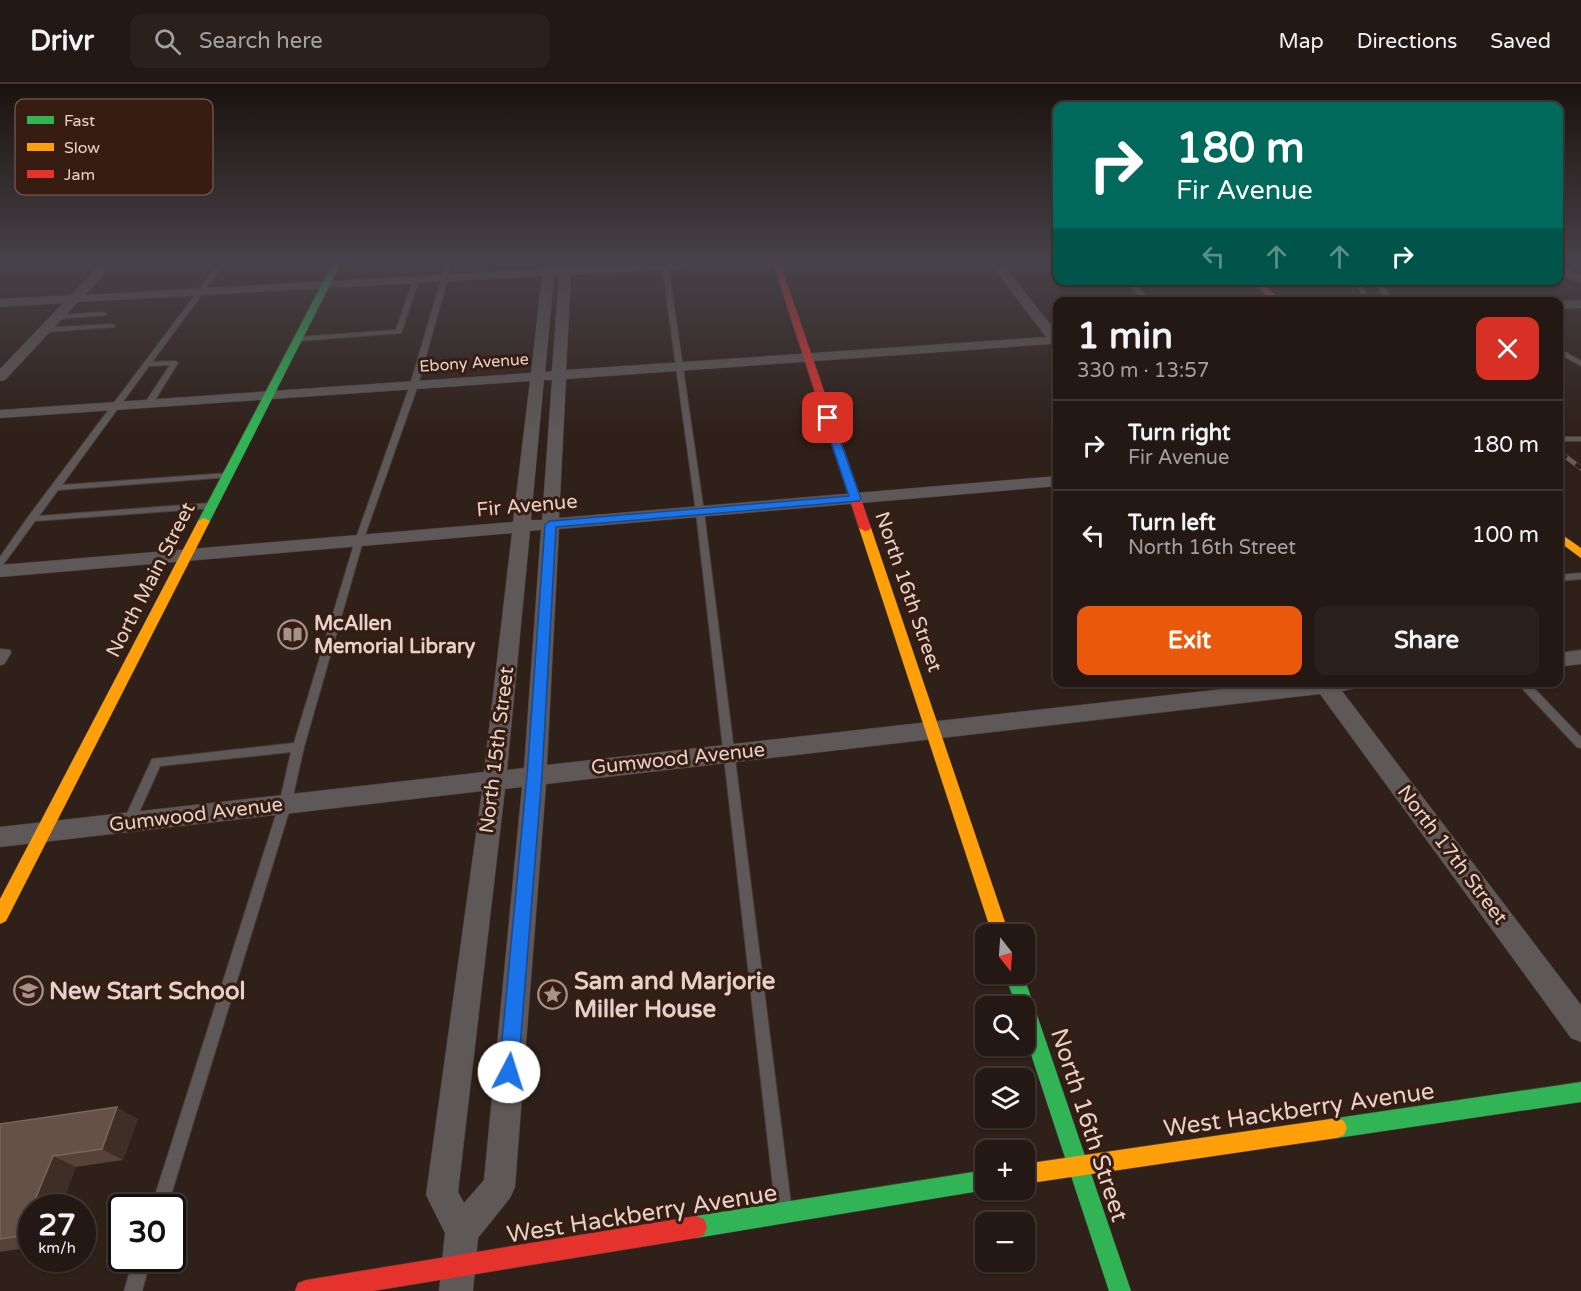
<!DOCTYPE html>
<html lang="en">
<head>
<meta charset="utf-8">
<style>
  body { margin:0; font-family:"Varela Round",sans-serif; background:#2b211c; color:#f1f3f6; height:100vh; display:flex; flex-direction:column; font-size:22px; white-space:nowrap }
  * { box-sizing:border-box; margin:0 }
  p { font-size:20px; color:#a3a0a0 }
  .icon { flex:none; width:33px; height:33px; fill:none; stroke:currentColor; stroke-width:2; stroke-linecap:round; stroke-linejoin:round }
  .map { position:relative; flex:1; overflow:hidden }
  .sheet { position:absolute; left:1053px; top:213px; width:510px; height:390px; display:flex; flex-direction:column; background:#231813; border-radius:12px; box-shadow:0 2px 4px #0004,0 0 0 2px #403733 }
  .sheet>* { flex:none }
  .top-card { position:absolute; left:1053px; top:18px; width:510px; height:183px; border-radius:12px; box-shadow:0 2px 4px #0004,0 0 0 2px #403733; background:#00695c; color:#fff; overflow:hidden }
  .needle { width:39px; rotate:163deg }
  .fabs { position:absolute; left:975px; top:840px; display:grid; gap:12px }
  .fabs a { display:grid; place-items:center; width:60px; height:60px; border-radius:12px; background:#231813; box-shadow:0 2px 4px #0004,0 0 0 2px #403733; font-size:30px }
  .speed { position:absolute; left:18px; top:1110px; display:flex; gap:12px; font-size:30px; font-weight:700; text-align:center }
  .speed>* { display:grid; place-content:center; width:78px; height:78px; border-radius:50%; background:#231813; box-shadow:0 2px 4px #0004,0 0 0 2px #403733; line-height:1 }
  .speed small { font-size:15px; font-weight:400 }
  .speed .limit { border:3px solid #111; border-radius:9px; background:#fff; color:#111 }
  .pin { position:absolute; display:grid; place-items:center; width:51px; height:51px; color:#fff; margin:-26px; border-radius:12px; box-shadow:0 3px 9px #0006 }
  .me { position:absolute; width:66px; margin:-33px; rotate:5deg; stroke-linejoin:round; filter:drop-shadow(0 0 4px #0008) }
  .turn { display:flex; align-items:center; gap:21px; height:126px; padding:0 24px; font-size:27px }
  .turn .icon { width:78px; height:78px; stroke-width:2.5 }
  .turn b { display:block; font-size:42px; line-height:51px }
  .lanes { display:flex; align-items:center; height:57px; padding:0 24px; background:#0003; justify-content:center; gap:30px; direction:ltr }
  .lanes .off { opacity:.35 }
  .round { display:grid; place-items:center; flex:none; width:63px; height:63px; border-radius:12px; background:#2b211c }
  .headline { display:flex; align-items:center; justify-content:space-between; height:102px; padding:0 24px }
  h1 { font-size:36px; font-weight:800; line-height:45px }
  .cta { display:flex; gap:12px; margin-top:auto; padding:12px 24px }
  .cta a { flex:1; height:69px; border-radius:12px; background:#ea580c; color:#fff; font-size:24px; font-weight:800; line-height:69px; text-align:center }
  .cta a+a { background:#2b211c; color:#f1f3f6 }
  ul { padding:0; list-style:none }
  li { display:flex; align-items:center; gap:18px; height:90px; padding:0 24px; border-top:2px solid #403733 }
  li div { flex:1 }
  li b { display:block; font-size:22px }
  li em { font-style:normal }
  header { display:flex; align-items:center; gap:36px; box-sizing:border-box; height:84px; padding:0 30px; background:#231813; border-bottom:2px solid #403733 }
  header strong { font-size:28px }
  nav { display:flex; gap:33px; margin-inline-start:auto; font-size:21px }
  .search { width:420px; height:54px; background:#2b211c; display:flex; align-items:center; gap:15px; box-sizing:border-box; padding:0 21px; border-radius:12px; color:#a3a0a0; font-size:22px }
  .map>svg:first-child { display:block }
</style>
</head>
<body>
<header>
<strong>Drivr</strong>
<div class="search"><svg class="icon" aria-label="search" viewBox="0 0 24 24"><circle cx="10" cy="10" r="6"/><path d="M15 15l6 6"/></svg>Search here</div>
<nav><a>Map</a><a>Directions</a><a>Saved</a></nav>
</header>
<div class="map">
<svg width="1581" height="1207" viewBox="0 0 1581 1207">
  <rect width="100%" height="100%" fill="#2f2019"/>
  <g fill="none" stroke-linecap="round" stroke-linejoin="round">
    <defs>
      <g id="lane">
        <polygon points="219,179 225,179 152,278 175,277 178,279 152,321 145,319 170,281 149,282 62,401 228,389 231,389 231,393 58,406 39,432 210,419 213,420 213,424 35,437 3,481 0,482 0,473 28,433"/>
        <polygon points="446,179 452,179 418,301 363,457 304,663 291,721 167,1124 151,1124 279,721 291,668 160,682 133,742 129,743 125,742 123,738 152,675 294,659 355,457 410,301"/>
        <polygon points="665,179 668,181 704,428 791,1120 789,1126 783,1128 777,1126 775,1120 696,428 662,181"/>
        <polygon points="416,194 419,196 401,249 298,257 295,255 298,253 396,246 413,196"/>
        <polygon points="1125,196 1132,196 1151,218 1144,218"/>
        <polygon points="1373,196 1379,196 1395,218 1388,218"/>
        <polygon points="104,228 107,230 106,231 58,235 55,233 58,231"/>
        <polygon points="112,240 115,242 114,243 45,248 42,246 45,244"/>
        <polygon points="1558,264 1581,277 1581,282 1558,269"/>
        <rect x="1558" y="353" width="23" height="4"/>
        <polygon points="1581,489 1581,495 1558,497 1558,491"/>
        <polygon points="0,565 10,566 11,569 4,580 0,581"/>
        <polygon points="1516,598 1528,598 1581,653 1581,664 1577,663"/>
        <polygon points="134,1174 151,1174 142,1207 124,1207"/>
      </g>
      <g id="street">
        <path d="M 102,179 L 114,179 L 85,211 L 543,185 L 543,179 L 555,179 L 554,184 L 560,184 L 560,179 L 572,179 L 572,183 L 720,179 L 714,182 L 571,191 L 566,286 L 1046,253 L 990,179 L 1002,179 L 1058,250 L 1058,264 L 1051,260 L 566,295 L 559,434 L 1058,392 L 1058,402 L 559,445 L 547,681 L 1285,598 L 1367,598 L 1364,603 L 1342,607 L 1581,921 L 1581,958 L 1571,954 L 1320,610 L 546,700 L 515,1103 L 510,1114 L 478,1154 L 473,1207 L 439,1207 L 445,1149 L 426,1111 L 482,707 L 0,763 L 0,743 L 484,688 L 512,449 L 0,493 L 0,481 L 513,438 L 530,297 L 0,334 L 0,326 L 531,289 L 542,192 L 78,218 L 5,296 L 0,297 L 0,285 L 63,219 L 0,223 L 0,215 L 71,211 ZM 559,191 L 552,287 L 545,288 L 554,192 ZM 544,296 L 552,296 L 542,436 L 531,436 ZM 541,446 L 524,684 L 507,686 L 530,447 ZM 522,703 L 484,1096 L 464,1119 L 458,1108 L 505,705 Z"/>
        <polygon points="1558,181 1581,191 1581,200 1558,189"/>
        <polygon points="1581,216 1581,224 1558,225 1557,218"/>
        <polygon points="1581,566 1581,580 1558,583 1558,569"/>
      </g>
      <g id="fast">
        <polygon points="333,179 341,179 210,437 204,440 200,439 198,437"/>
        <polygon points="1005,890 1023,890 1131,1207 1109,1207 1024,949 1024,922 1016,922"/>
        <polygon points="1581,998 1581,1018 1337,1054 1330,1051 1327,1044 1330,1037 1337,1034"/>
        <polygon points="986,1086 986,1106 988,1106 986,1106 696,1154 688,1151 685,1143 688,1135 696,1132"/>
      </g>
      <g id="slow">
        <polygon points="204,434 210,437 6,837 0,840 0,815 198,437"/>
        <polygon points="865,441 871,444 1009,850 992,850 859,444"/>
        <polygon points="1558,448 1581,464 1581,474 1558,457"/>
        <polygon points="1337,1034 1344,1037 1347,1044 1344,1051 1337,1054 1024,1100 1024,1080"/>
      </g>
      <g id="jam">
        <polygon points="773,179 780,179 871,444 869,446 865,447 859,444"/>
        <polygon points="1250,196 1258,196 1283,218 1274,218"/>
        <polygon points="696,1132 704,1135 707,1143 704,1151 696,1154 373,1207 295,1207 298,1199 306,1196"/>
      </g>
    </defs>
    <use href="#lane" stroke="#4a3d37" stroke-width="2"/>
    <use href="#street" stroke="#4a3d37" stroke-width="1"/>
    <use href="#fast" stroke="#4a3d37" stroke-width="1"/>
    <use href="#slow" stroke="#4a3d37" stroke-width="1"/>
    <use href="#jam" stroke="#4a3d37" stroke-width="1"/>
    <use href="#lane" fill="#5f5858" fill-rule="evenodd"/>
    <use href="#street" fill="#5f5858" fill-rule="evenodd"/>
    <use href="#fast" fill="#30b455" fill-rule="evenodd"/>
    <use href="#slow" fill="#ff9f0a" fill-rule="evenodd"/>
    <use href="#jam" fill="#e5322d" fill-rule="evenodd"/>
    <defs>
      <polyline id="rail-far1" points="1356,196 1369,218"/>
      <polyline id="rail" points="1558,367 1581,384"/>
    </defs>
    <use href="#rail-far1" stroke="#655b57" stroke-width="4.5"/>
    <use href="#rail" stroke="#655b57" stroke-width="5"/>
    <use href="#rail-far1" stroke="#371c11" stroke-width="3" stroke-dasharray="8" stroke-linecap="butt"/>
    <use href="#rail" stroke="#371c11" stroke-width="4" stroke-dasharray="11" stroke-linecap="butt"/>
  </g>
  <polygon fill="#554239" points="138,1035 123,1076 76,1083 60,1124 32,1124 32,1163 0,1168 0,1040"/>
  <g fill="#3f2e26">
    <polygon points="117,1023 138,1035 123,1076 102,1065"/>
    <polygon points="53,1072 76,1083 60,1124 32,1124"/>
    <polygon points="32,1124 32,1156 20,1152"/>
  </g>
  <polygon fill="#645148" stroke="#78655c" stroke-width="1.5" points="117,1023 102,1065 53,1072 20,1152 0,1155 0,1040"/>
  <linearGradient id="sky" x2="0" y2="1"><stop stop-color="#1a120e"/><stop offset="0.51" stop-color="#474249"/><stop offset="1" stop-color="#474249" stop-opacity="0"/></linearGradient>
  <rect width="1581" height="348" fill="url(#sky)"/>
  <polygon fill="#1a73e8" stroke="#114b97" stroke-width="1.5" points="828,331 832,334 861,415 859,417 556,443 542,691 518,988 516,995 509,998 502,995 499,988 527,691 545,441 550,437 849,412 823,334"/>
  <defs>
    <symbol id="library-ring" viewBox="-11 -11 22 22"><circle r="9.5" fill="#371c11" stroke="#a5938b" stroke-width="1.5"/><path d="M-6-4Q-3-5.5-.7-3.5V5Q-3 3-6 4ZM6-4Q3-5.5 .7-3.5V5Q3 3 6 4Z" fill="#a5938b"/></symbol>
    <symbol id="school-ring" viewBox="-11 -11 22 22"><circle r="9.5" fill="#371c11" stroke="#a5938b" stroke-width="1.5"/><path d="M0-5L7-2L0 1L-7-2ZM-4 1L0 2.5L4 1V4Q0 6-4 4Z" fill="#a5938b"/></symbol>
    <symbol id="sight-ring" viewBox="-11 -11 22 22"><circle r="9.5" fill="#371c11" stroke="#a5938b" stroke-width="1.5"/><path d="M0-6L1.8-2.2L6-1.7L2.9 1.2L3.7 5.4L0 3.3L-3.7 5.4L-2.9 1.2L-6-1.7L-1.8-2.2Z" fill="#a5938b"/></symbol>
  </defs>
  <g fill-rule="evenodd">
    <use href="#library-ring" x="276" y="534" width="33" height="33"/>
    <use href="#school-ring" x="12" y="890" width="33" height="33"/>
    <use href="#sight-ring" x="536" y="894" width="33" height="33"/>
  </g>
  <g text-anchor="middle" dominant-baseline="central" stroke-width="6" stroke-linejoin="round" paint-order="stroke">
    <g font-size="16" fill="#e4d1c9" stroke="#371c11">
      <text transform="translate(474 279) rotate(-4)">Ebony Avenue</text>
    </g>
    <g font-size="20" fill="#e4d1c9" stroke="#371c11">
      <text transform="translate(527 422) rotate(-5)">Fir Avenue</text>
      <text transform="translate(151 496) rotate(-63)">North Main Street</text>
      <text transform="translate(908 508) rotate(71)">North 16th Street</text>
      <text transform="translate(497 666) rotate(-83)">North 15th Street</text>
      <text transform="translate(678 675) rotate(-6)">Gumwood Avenue</text>
      <text transform="translate(196 731) rotate(-7)">Gumwood Avenue</text>
      <text transform="translate(1452 771) rotate(53)">North 17th Street</text>
    </g>
    <g font-size="20" font-weight="bold" fill="#e4d1c9" stroke="#371c11" text-anchor="start">
      <text x="314" y="540">McAllen<tspan x="314" dy="23">Memorial Library</tspan></text>
    </g>
    <g font-size="24" font-weight="bold" fill="#e4d1c9" stroke="#371c11" text-anchor="start">
      <text x="574" y="897">Sam and Marjorie<tspan x="574" dy="28">Miller House</tspan></text>
      <text x="49" y="907">New Start School</text>
    </g>
    <g font-size="24" fill="#e4d1c9" stroke="#371c11">
      <text transform="translate(1299 1026) rotate(-8)">West Hackberry Avenue</text>
      <text transform="translate(1089 1041) rotate(72)">North 16th Street</text>
      <text transform="translate(642 1130) rotate(-9)">West Hackberry Avenue</text>
    </g>
  </g>
  <rect x="15" y="15" width="198" height="96" rx="9" fill="#371c11" stroke="#6b5248" stroke-width="1.5"/>
  <rect x="27" y="32" width="27" height="8" fill="#30b455"/>
  <rect x="27" y="59" width="27" height="8" fill="#ff9f0a"/>
  <rect x="27" y="86" width="27" height="8" fill="#e5322d"/>
  <g font-size="16" fill="#e4d1c9">
    <text x="64" y="42">Fast</text>
    <text x="64" y="69">Slow</text>
    <text x="64" y="96">Jam</text>
  </g>
</svg>
<div class="fabs">
<a><svg class="needle" viewBox="-14 -14 28 28"><path d="M0-13l5 13h-10z" fill="#e53935"/><path d="M0 13l5-13h-10z" fill="#a3a0a0"/></svg></a>
<a><svg class="icon" aria-label="search" viewBox="0 0 24 24"><circle cx="10" cy="10" r="6"/><path d="M15 15l6 6"/></svg></a>
<a><svg class="icon" aria-label="layers" viewBox="0 0 24 24"><path d="M12 4l9 5-9 5-9-5zM3 14l9 5 9-5"/></svg></a>
<a>+</a>
<a>−</a>
</div>
<div class="speed"><div>27<small>km/h</small></div><div class="limit">30</div></div>
<div class="pin" style="left:828px;top:334px;background:#d93025"><svg class="icon" aria-label="arrive" viewBox="0 0 24 24"><path d="M6 21V4h12l-3 4 3 4H6"/></svg></div>
<svg class="me" style="left:509px;top:988px" viewBox="-20 -20 40 40"><circle r="19" fill="#fff"/><path d="M0-13L10 11 0 6-10 11z" fill="#1a73e8"/></svg>
<div class="top-card">
<div class="turn"><svg class="icon" aria-label="right" viewBox="0 0 24 24"><path d="M7 20v-9h11M14 6l5 5-5 5"/></svg><div><b>180 m</b>Fir Avenue</div></div>
<div class="lanes"><svg class="icon off" aria-label="left" viewBox="0 0 24 24"><path d="M17 20v-9H6M10 6l-5 5 5 5"/></svg><svg class="icon off" aria-label="ahead" viewBox="0 0 24 24"><path d="M12 20V5M6 11l6-6 6 6"/></svg><svg class="icon off" aria-label="ahead" viewBox="0 0 24 24"><path d="M12 20V5M6 11l6-6 6 6"/></svg><svg class="icon" aria-label="right" viewBox="0 0 24 24"><path d="M7 20v-9h11M14 6l5 5-5 5"/></svg></div>
</div>
<section class="sheet">
<div class="headline"><div><h1>1 min</h1><p>330 m · 13:57</p></div><a class="round" style="background:#d93025;color:#fff"><svg class="icon" aria-label="close" viewBox="0 0 24 24"><path d="M6 6l12 12M18 6L6 18"/></svg></a></div>
<ul>
<li><svg class="icon" aria-label="right" viewBox="0 0 24 24"><path d="M7 20v-9h11M14 6l5 5-5 5"/></svg><div><b>Turn right</b><p>Fir Avenue</p></div><em>180 m</em></li>
<li><svg class="icon" aria-label="left" viewBox="0 0 24 24"><path d="M17 20v-9H6M10 6l-5 5 5 5"/></svg><div><b>Turn left</b><p>North 16th Street</p></div><em>100 m</em></li>
</ul>
<div class="cta"><a>Exit</a><a>Share</a></div>
</section>
</div>
</body>
</html>
